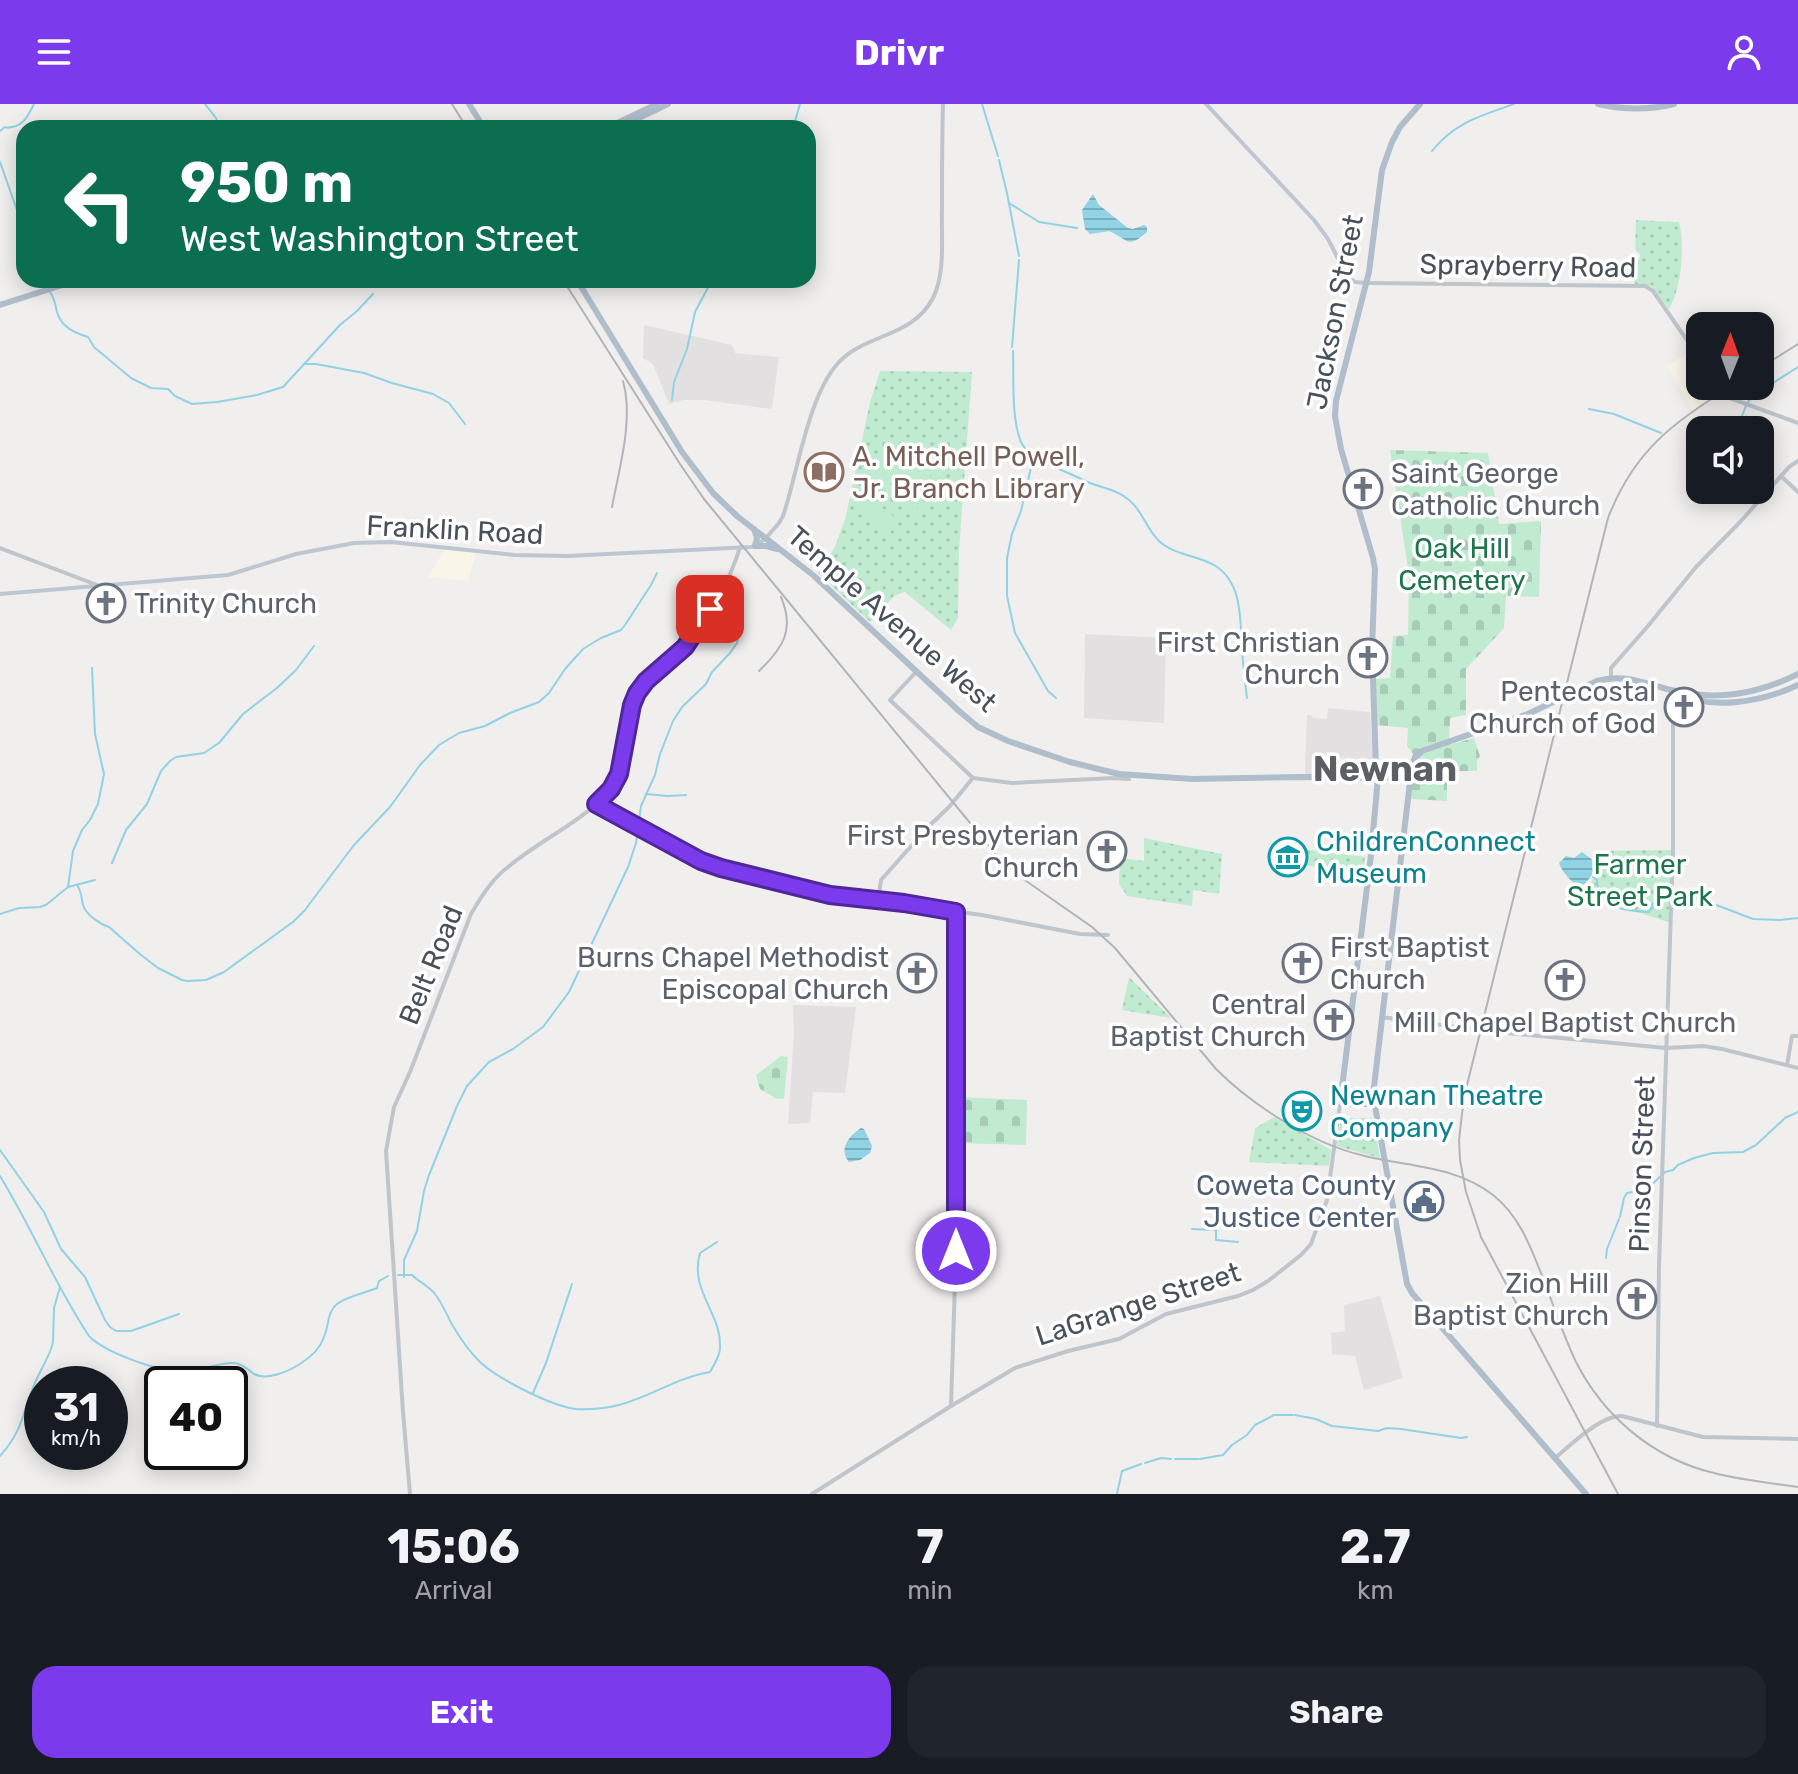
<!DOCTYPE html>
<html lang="en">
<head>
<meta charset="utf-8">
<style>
  body { margin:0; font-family:Rubik,sans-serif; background:#20242c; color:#f1f3f6; height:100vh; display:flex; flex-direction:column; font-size:30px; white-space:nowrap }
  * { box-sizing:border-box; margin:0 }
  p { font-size:26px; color:#9ea1a6 }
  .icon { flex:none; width:44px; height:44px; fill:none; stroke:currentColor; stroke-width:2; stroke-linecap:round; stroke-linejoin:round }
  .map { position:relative; height:1390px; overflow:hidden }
  .panel { display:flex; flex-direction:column; background:#171b24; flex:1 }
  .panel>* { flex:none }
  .hud { position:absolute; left:16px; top:16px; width:800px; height:168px; border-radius:24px; box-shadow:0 4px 20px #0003; background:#0b6e4f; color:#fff; overflow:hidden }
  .needle { width:52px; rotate:1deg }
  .buttons { position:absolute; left:1686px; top:208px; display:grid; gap:16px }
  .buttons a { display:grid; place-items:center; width:88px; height:88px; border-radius:16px; background:#171b24; box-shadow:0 4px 20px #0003; font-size:40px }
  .speed { position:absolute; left:24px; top:1262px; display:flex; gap:16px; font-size:40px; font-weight:700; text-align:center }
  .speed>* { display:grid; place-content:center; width:104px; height:104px; border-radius:50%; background:#171b24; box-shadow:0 4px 20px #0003; line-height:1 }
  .speed small { font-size:20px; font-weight:400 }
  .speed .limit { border:4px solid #111; border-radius:12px; background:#fff; color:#111 }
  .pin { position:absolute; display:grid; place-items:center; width:68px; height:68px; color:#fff; margin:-34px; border-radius:16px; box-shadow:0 4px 12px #0006 }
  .me { position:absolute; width:88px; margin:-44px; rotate:0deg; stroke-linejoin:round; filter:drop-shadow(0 0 6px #0008) }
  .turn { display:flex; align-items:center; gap:28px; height:168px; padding:0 32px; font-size:36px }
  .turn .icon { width:104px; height:104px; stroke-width:2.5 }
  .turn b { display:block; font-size:56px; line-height:68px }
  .eta { display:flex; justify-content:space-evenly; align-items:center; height:136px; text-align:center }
  .eta b { font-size:48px; font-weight:700; line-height:56px }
  .button { display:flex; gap:16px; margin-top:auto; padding:16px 32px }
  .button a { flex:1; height:92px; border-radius:24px; background:#7c3aed; color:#fff; font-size:32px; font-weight:700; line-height:92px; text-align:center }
  .button a+a { background:#20242c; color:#f1f3f6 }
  header { display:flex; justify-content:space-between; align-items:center; height:104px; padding:0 32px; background:#7c3aed; color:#fff; font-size:36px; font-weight:700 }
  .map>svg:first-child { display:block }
</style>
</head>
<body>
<header><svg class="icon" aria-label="menu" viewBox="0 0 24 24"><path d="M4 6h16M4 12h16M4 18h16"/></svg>Drivr<svg class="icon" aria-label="person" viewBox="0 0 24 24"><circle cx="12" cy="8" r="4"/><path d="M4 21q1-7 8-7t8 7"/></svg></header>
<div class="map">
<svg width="1798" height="1390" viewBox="0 0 1798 1390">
  <defs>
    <pattern id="cemetery-stones" width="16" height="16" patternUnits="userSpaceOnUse" patternTransform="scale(2)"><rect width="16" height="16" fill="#c1ebd1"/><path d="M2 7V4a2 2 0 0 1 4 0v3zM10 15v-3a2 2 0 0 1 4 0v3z" fill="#a7cbb6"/></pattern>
    <pattern id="park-dots" width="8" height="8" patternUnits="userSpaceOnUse" patternTransform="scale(2)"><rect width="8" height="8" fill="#c1ebd1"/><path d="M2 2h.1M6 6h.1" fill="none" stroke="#a7cbb6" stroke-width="1.8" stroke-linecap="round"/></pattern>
    <pattern id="water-rules" width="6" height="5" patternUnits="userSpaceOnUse" patternTransform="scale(2)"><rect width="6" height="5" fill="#91d2e4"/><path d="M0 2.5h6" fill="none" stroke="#78adbc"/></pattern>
  </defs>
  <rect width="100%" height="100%" fill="#f1eeee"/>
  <g fill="#faf5e9">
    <polygon points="1694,245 1700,254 1700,282 1718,282 1722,289 1694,308 1667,262"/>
    <polygon points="446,443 477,447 468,477 428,473"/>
  </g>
  <g fill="#e2e0e0">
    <polygon points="644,221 732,241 735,249 779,253 772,305 704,296 684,296 669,300 653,260 643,254"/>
    <polygon points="1085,530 1166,534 1164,619 1084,614"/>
    <polygon points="1328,604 1370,608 1373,655 1340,654 1336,649 1326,648 1321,671 1307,671 1305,668 1307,611 1311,611 1313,614 1327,615"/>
    <polygon points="793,901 856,903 845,989 813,988 810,1019 788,1020 794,928"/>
    <polygon points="1380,1192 1403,1274 1364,1286 1355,1252 1332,1250 1331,1229 1345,1227 1344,1201"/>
  </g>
  <g fill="url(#cemetery-stones)">
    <polygon points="1390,346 1488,349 1499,420 1541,417 1539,493 1506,492 1504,524 1466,565 1466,611 1450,614 1449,641 1474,634 1480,652 1477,657 1477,667 1447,667 1447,697 1411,695 1414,661 1416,654 1407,642 1408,624 1376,621 1374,575 1390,574 1393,532 1408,531 1409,471"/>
    <polygon points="781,952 788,953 784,995 777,995 760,985 756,971"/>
    <polygon points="958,993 1027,996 1026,1041 958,1039"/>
  </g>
  <g fill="url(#park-dots)">
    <path d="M 1636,116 L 1679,118 C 1685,141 1682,184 1669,205 L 1651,182 L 1635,180 L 1634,178 L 1635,159 L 1640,154 L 1640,150 L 1635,145 Z"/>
    <polygon points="880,267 972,268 959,447 958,514 951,526 905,488 894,492 870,518 818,469 835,443 846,412 870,298"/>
    <polygon points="1144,734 1222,750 1219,790 1193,786 1192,802 1127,792 1119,780 1120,754 1144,757"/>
    <polygon points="1293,744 1365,753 1363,768 1291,760"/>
    <polygon points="1673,746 1671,819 1610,799 1590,783 1601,747"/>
    <polygon points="1129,873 1171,914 1122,906"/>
    <polygon points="1274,1013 1331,1046 1329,1062 1249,1058 1255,1024"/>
    <polygon points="1341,1014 1373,1014 1380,1054 1337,1042"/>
  </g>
  <g fill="#c1ebd1">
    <path d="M 933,345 L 960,347 C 958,364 948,373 931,375 L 930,348 Z"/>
    <polygon points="882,351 889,352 899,358 886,378 881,379 863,363 870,354"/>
    <path d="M 909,360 C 924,374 927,389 916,407 L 889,389 L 888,384 Z"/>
    <polygon points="868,394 899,416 888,431 857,408"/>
  </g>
  <g fill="url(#water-rules)">
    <path d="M 1093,90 L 1099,101 L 1128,124 L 1133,125 L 1144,121 L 1147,123 L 1147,128 C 1127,146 1128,135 1109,127 L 1090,130 L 1085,125 L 1082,106 Z"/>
    <path d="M 1582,748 C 1583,749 1591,754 1592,756 C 1599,764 1588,779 1580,783 C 1572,779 1562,768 1559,759 L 1566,752 L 1574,754 Z"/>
    <path d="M 861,1024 L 864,1025 L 872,1042 L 870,1049 L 860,1056 L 849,1058 C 838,1045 849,1032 861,1024 Z"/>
  </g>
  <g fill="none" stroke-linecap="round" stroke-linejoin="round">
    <g stroke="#91d2e4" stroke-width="2">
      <polyline points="205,0 216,14 220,24"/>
      <polyline points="982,0 998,52"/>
      <polyline points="793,24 800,0"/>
      <path d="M 0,27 C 9,20 1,25 12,23 C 24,21 29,10 34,0"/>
      <path d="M 1432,47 C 1455,18 1481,12 1514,0"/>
      <polyline points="999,56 1007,89 1019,152"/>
      <polyline points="0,58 24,126"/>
      <polyline points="1009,99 1039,118 1077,124"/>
      <path d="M 50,188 C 55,195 55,200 57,208 C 61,223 75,229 88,233 L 94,243 L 131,274 L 151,284 L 168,285 L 175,292 L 192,300 L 217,298 L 257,291 L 283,283 L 340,221 L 357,207 L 373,190"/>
      <polyline points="1012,243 1019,156"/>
      <path d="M 1013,247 C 1014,274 1011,314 1021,338 C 1024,344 1029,349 1033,354 C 1052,362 1071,370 1090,379 C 1103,384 1118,386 1129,396 C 1142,406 1146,424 1158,436 C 1173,451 1196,451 1214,461 C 1243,478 1240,516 1242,545 C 1243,562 1245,578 1247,594"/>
      <polyline points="304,260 316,260 364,269 392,279 433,290 449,299 465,320"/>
      <polyline points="672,296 674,278 687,245 695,208 712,176"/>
      <polyline points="1748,298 1754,291 1798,263"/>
      <polyline points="1589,305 1614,310 1661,329"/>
      <polyline points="1688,327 1735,317 1742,312 1746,302"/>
      <polyline points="1033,355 1021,407 1012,430 1007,454 1007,492 1015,529 1048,587 1056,594"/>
      <polyline points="646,690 668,692 686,691"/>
      <polyline points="112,759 126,726 147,700 161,667 170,657 176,653 204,649 219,639 243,610 277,584 296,566 314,542"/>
      <polyline points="1593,773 1597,776 1598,785"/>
      <path d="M 77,781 C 82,788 81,793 83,801 C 86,811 100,820 109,823 L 141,851 L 158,864 L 182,876 L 187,877 L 206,876 L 224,868 L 293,818 L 305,806 L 354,741 L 390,703 L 420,661 L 439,641 L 459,629 L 485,622 L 510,609 L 539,598 L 549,589 L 565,565 L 583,545 L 601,534 L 621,526 L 625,521 L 651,481 L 657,469"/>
      <polyline points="68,783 73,747 82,726 90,716 98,700 104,670 95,630 92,564"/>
      <path d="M 1598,787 C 1609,806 1630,807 1649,808 L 1653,799"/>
      <polyline points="1675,789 1698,794 1753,815 1780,816 1798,814"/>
      <polyline points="1656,794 1668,789"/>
      <polyline points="0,810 19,804 40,803 46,801 68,783 95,776"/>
      <polyline points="0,1046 44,1108 61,1145 85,1173 105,1216 110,1223 116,1227 131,1227 179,1210"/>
      <path d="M 0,1072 C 32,1124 55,1181 89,1232 C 105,1249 160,1268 184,1268 C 201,1267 216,1259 233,1259 C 242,1259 247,1265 254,1270 C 267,1277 289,1267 300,1260 C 311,1253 320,1245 324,1233 C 329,1222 327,1208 337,1200 C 348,1192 365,1189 377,1184 L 379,1177 L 388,1172"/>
      <polyline points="1620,1113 1624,1094 1627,1089 1646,1086 1665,1068 1673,1066 1678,1061 1694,1054 1713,1049 1743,1048 1756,1041 1785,1014 1798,1008"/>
      <polyline points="1192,1125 1216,1126 1216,1136 1238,1138"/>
      <polyline points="1606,1154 1607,1145 1619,1115"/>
      <path d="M 398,1171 L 412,1171 C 419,1178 429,1182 435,1190 C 443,1200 447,1212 453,1222 C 460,1234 469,1247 479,1257 C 496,1274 551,1302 576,1305 C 589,1306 606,1304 619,1301 C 650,1293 678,1273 710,1268 C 714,1261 720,1252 720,1244 C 722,1209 689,1187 700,1149 L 717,1138"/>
      <polyline points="404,1173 404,1156 417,1127 424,1087 429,1071 457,1002 467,982 489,958 513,945 543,923 569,888 628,763 636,739 641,702 655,671 660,650 673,617 682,603 706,580 712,568 730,549 737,539 739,527"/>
      <polyline points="533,1289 546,1259 572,1180"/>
      <polyline points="1295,1311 1316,1315 1332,1322 1378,1327 1387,1324 1401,1325 1461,1334 1467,1333"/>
      <path d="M 0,1352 C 23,1326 22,1311 34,1281 C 39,1269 46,1258 51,1245 L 53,1238 L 54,1204 L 60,1183"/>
      <polyline points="1175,1355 1198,1355"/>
      <polyline points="1200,1355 1223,1351 1232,1341 1247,1331 1255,1321 1274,1311 1293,1311"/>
      <polyline points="1145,1359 1161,1354 1171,1355"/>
      <polyline points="1117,1390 1122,1367 1141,1360"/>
    </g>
    <g stroke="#bec6cc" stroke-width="4">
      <polyline points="1367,179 1645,182 1653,187 1700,255"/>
      <polyline points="1718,282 1727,293 1798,319"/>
      <polyline points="1781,372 1798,388"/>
      <path d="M 766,434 L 779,419 L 783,412 C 798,368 808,291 839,258 C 867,229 912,234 933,194 C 946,168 941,132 942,104 C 942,69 942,35 943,0"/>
      <polyline points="0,444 97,481"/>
      <polyline points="917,567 890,596 973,674 1012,679 1114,674 1129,675"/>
      <polyline points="1611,573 1611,564 1648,522 1696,463 1741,417 1789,363 1798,357"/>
      <polyline points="596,700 702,757 745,772 830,791 982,811 1080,830 1108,831"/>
      <polyline points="1368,770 1398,773"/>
      <polyline points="878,797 881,776 928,723 949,703 972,675"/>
      <polyline points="1381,913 1486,927 1666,944 1703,942 1722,945 1798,964"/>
      <polyline points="1787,961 1792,932 1798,932"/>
      <polyline points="951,1302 956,1147 956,808"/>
      <polyline points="1657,1322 1659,1163 1673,747 1673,587"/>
      <path d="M 1555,1354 C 1571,1341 1602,1310 1622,1312 L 1703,1333 L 1798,1335"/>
      <path d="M 410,1390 L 403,1308 L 386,1047 L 394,1003 L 410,968 L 471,810 C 481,793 492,775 508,763 C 539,737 579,719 607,690 C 632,663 621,623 636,592 C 646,571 669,561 684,545 C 705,520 731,475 740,443"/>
      <polyline points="812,1390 951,1302 1015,1264 1068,1247 1119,1235 1166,1210 1238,1192 1253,1186 1268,1177 1301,1151 1311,1140 1327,1096 1340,1000"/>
    </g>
    <g stroke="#bec7d1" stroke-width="4">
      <polyline points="1206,0 1314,116 1328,135 1347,172 1355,178 1366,179"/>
      <polyline points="0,490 228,471 296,450 354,439 391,438 514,451 567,452 751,443 755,442 765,435"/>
    </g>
    <g stroke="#b0becb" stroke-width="6">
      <polyline points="469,0 484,24"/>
      <path d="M 1598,0 C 1624,6 1649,6 1674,0"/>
      <polyline points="607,24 657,0"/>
      <polyline points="618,24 668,0"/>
      <polyline points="577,176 682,348 713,389 737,412 813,471 959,607 978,623 1008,637 1070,658 1119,670 1192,675 1304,673 1410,674"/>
      <polyline points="0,201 78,176"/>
      <polyline points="754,425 757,434 755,442 766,442 777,445"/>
      <path d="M 1676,588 C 1711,608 1764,597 1798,581"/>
      <polyline points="1374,1000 1340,1000 1371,751 1378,673 1376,665 1372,545 1375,465 1373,454 1341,345 1335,312 1336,297 1369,168 1382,66 1392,38 1400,23 1420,0"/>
      <path d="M 1586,1390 L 1412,1189 L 1407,1180 L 1373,991 L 1412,661 L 1415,653 L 1422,647 L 1528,610 L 1597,577 C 1624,569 1645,580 1671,586 C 1716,597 1756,591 1798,570"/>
    </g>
    <g stroke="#b1b4b8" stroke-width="2">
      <polyline points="452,0 467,24"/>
      <path d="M 563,176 L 680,360 L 704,395 L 998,753 L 1019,772 L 1092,823 L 1115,844 L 1216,965 C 1252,1001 1311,1039 1361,1051 C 1406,1063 1455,1061 1493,1091 C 1521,1113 1532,1147 1545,1179 C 1555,1206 1564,1233 1576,1258 C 1604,1313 1654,1355 1714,1369 C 1741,1376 1770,1379 1798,1383"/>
      <polyline points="1760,264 1798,240"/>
      <path d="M 612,403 C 619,365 634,315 623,277"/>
      <path d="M 759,567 C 783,544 795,526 781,493"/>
      <path d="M 1618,1390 L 1481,1133 L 1466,1088 L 1460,1056 L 1459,1036 L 1464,993 L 1608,414 C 1634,347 1673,318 1732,282"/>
    </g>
  </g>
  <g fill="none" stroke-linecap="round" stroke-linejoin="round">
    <defs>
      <polyline id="route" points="710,505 685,543 646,577 637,589 632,601 619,670 611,685 596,700 701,757 721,764 830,791 904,799 956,808 956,1147"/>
    </defs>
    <use href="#route" stroke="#51269a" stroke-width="20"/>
    <use href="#route" stroke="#7c3aed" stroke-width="14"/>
  </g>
  <defs>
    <symbol id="library-ring" viewBox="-11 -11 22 22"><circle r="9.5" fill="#fff" stroke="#8d6e63" stroke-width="1.5"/><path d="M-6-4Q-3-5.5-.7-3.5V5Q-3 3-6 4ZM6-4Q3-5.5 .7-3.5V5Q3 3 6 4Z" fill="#8d6e63"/></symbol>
    <symbol id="church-ring" viewBox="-11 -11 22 22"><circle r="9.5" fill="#fff" stroke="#6b7280" stroke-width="1.5"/><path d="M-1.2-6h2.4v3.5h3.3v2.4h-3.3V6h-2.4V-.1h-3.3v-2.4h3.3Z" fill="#6b7280"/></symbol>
    <symbol id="museum-ring" viewBox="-11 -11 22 22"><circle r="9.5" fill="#fff" stroke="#0f9aa8" stroke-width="1.5"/><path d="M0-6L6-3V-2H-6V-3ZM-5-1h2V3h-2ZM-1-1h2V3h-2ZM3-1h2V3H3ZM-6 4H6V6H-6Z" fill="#0f9aa8"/></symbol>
    <symbol id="theatre-ring" viewBox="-11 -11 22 22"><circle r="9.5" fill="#fff" stroke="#0f9aa8" stroke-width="1.5"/><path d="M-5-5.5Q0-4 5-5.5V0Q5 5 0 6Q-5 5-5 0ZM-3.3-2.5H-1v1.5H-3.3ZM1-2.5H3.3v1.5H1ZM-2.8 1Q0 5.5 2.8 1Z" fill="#0f9aa8"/></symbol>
    <symbol id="civic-ring" viewBox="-11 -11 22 22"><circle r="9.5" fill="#fff" stroke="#5c6f8a" stroke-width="1.5"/><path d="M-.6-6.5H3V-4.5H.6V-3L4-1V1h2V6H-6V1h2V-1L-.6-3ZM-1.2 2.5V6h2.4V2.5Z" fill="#5c6f8a"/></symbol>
  </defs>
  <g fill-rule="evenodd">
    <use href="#library-ring" x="802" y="346" width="44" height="44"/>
    <use href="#church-ring" x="1341" y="363" width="44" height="44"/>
    <use href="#church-ring" x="84" y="477" width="44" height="44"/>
    <use href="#church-ring" x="1346" y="532" width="44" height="44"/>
    <use href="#church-ring" x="1662" y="581" width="44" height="44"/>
    <use href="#church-ring" x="1085" y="725" width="44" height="44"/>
    <use href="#museum-ring" x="1266" y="731" width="44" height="44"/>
    <use href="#church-ring" x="1280" y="837" width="44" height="44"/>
    <use href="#church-ring" x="895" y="847" width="44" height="44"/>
    <use href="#church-ring" x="1543" y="854" width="44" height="44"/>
    <use href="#church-ring" x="1312" y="894" width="44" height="44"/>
    <use href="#theatre-ring" x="1280" y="985" width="44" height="44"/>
    <use href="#civic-ring" x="1402" y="1075" width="44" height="44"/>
    <use href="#church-ring" x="1615" y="1173" width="44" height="44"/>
  </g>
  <g text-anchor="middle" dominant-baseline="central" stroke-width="7" stroke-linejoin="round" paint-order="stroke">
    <g font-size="28" fill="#48515a" stroke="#fff">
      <text transform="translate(1528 162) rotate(1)">Sprayberry Road</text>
      <text transform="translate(1335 208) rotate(-79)">Jackson Street</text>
      <text transform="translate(455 426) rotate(3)">Franklin Road</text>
      <text transform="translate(892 515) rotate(41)">Temple Avenue West</text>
      <text transform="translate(431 861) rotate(-68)">Belt Road</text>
      <text transform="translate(1642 1060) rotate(-88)">Pinson Street</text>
      <text transform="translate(1138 1200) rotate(-18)">LaGrange Street</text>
    </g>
    <g font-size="28" fill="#785e54" stroke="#fff" text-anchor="start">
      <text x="852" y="352">A. Mitchell Powell,<tspan x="852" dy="32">Jr. Branch Library</tspan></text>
    </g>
    <g font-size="28" fill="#5b616d" stroke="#fff" text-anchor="end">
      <text x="1391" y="369" text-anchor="start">Saint George<tspan x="1391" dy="32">Catholic Church</tspan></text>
      <text x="134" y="499" text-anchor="start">Trinity Church</text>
      <text x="1340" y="538">First Christian<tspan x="1340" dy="32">Church</tspan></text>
      <text x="1656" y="587">Pentecostal<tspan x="1656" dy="32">Church of God</tspan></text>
      <text x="1079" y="731">First Presbyterian<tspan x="1079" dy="32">Church</tspan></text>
      <text x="1330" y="843" text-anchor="start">First Baptist<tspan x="1330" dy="32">Church</tspan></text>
      <text x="889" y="853">Burns Chapel Methodist<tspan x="889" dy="32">Episcopal Church</tspan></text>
      <text x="1306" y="900">Central<tspan x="1306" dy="32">Baptist Church</tspan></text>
      <text x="1565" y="918" text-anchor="middle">Mill Chapel Baptist Church</text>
      <text x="1609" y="1179">Zion Hill<tspan x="1609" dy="32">Baptist Church</tspan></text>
    </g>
    <g font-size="28" fill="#1f754b" stroke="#fff">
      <text x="1462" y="444">Oak Hill<tspan x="1462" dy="32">Cemetery</tspan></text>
      <text x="1640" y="760">Farmer<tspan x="1640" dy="32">Street Park</tspan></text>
    </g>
    <g font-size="28" fill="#0d838f" stroke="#fff" text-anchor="start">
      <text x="1316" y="737">ChildrenConnect<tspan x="1316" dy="32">Museum</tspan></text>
      <text x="1330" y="991">Newnan Theatre<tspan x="1330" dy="32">Company</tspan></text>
    </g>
    <g font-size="28" fill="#4e5e75" stroke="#fff" text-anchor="end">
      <text x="1396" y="1081">Coweta County<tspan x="1396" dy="32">Justice Center</tspan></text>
    </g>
    <g font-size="36" font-weight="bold" fill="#5c5f63" stroke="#fff">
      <text x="1385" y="664">Newnan</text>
    </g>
  </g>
</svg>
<div class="buttons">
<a><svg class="needle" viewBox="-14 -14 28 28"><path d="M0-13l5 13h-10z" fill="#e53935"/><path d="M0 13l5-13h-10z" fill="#9ea1a6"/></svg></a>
<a><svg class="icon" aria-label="sound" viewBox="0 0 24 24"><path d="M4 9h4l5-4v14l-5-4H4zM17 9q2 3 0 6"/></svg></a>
</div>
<div class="speed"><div>31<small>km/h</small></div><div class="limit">40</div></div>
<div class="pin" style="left:710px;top:505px;background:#d93025"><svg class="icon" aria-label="arrive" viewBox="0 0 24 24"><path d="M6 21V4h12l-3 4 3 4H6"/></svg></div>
<svg class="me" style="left:956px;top:1147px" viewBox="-20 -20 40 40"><circle r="17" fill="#7c3aed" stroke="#fff" stroke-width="3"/><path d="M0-11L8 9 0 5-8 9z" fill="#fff"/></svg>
<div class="hud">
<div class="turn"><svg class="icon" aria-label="left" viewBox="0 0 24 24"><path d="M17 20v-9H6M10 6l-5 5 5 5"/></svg><div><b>950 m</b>West Washington Street</div></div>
</div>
</div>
<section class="panel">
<div class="eta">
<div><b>15:06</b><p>Arrival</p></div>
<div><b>7</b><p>min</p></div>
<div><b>2.7</b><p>km</p></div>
</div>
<div class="button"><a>Exit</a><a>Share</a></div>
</section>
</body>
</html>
